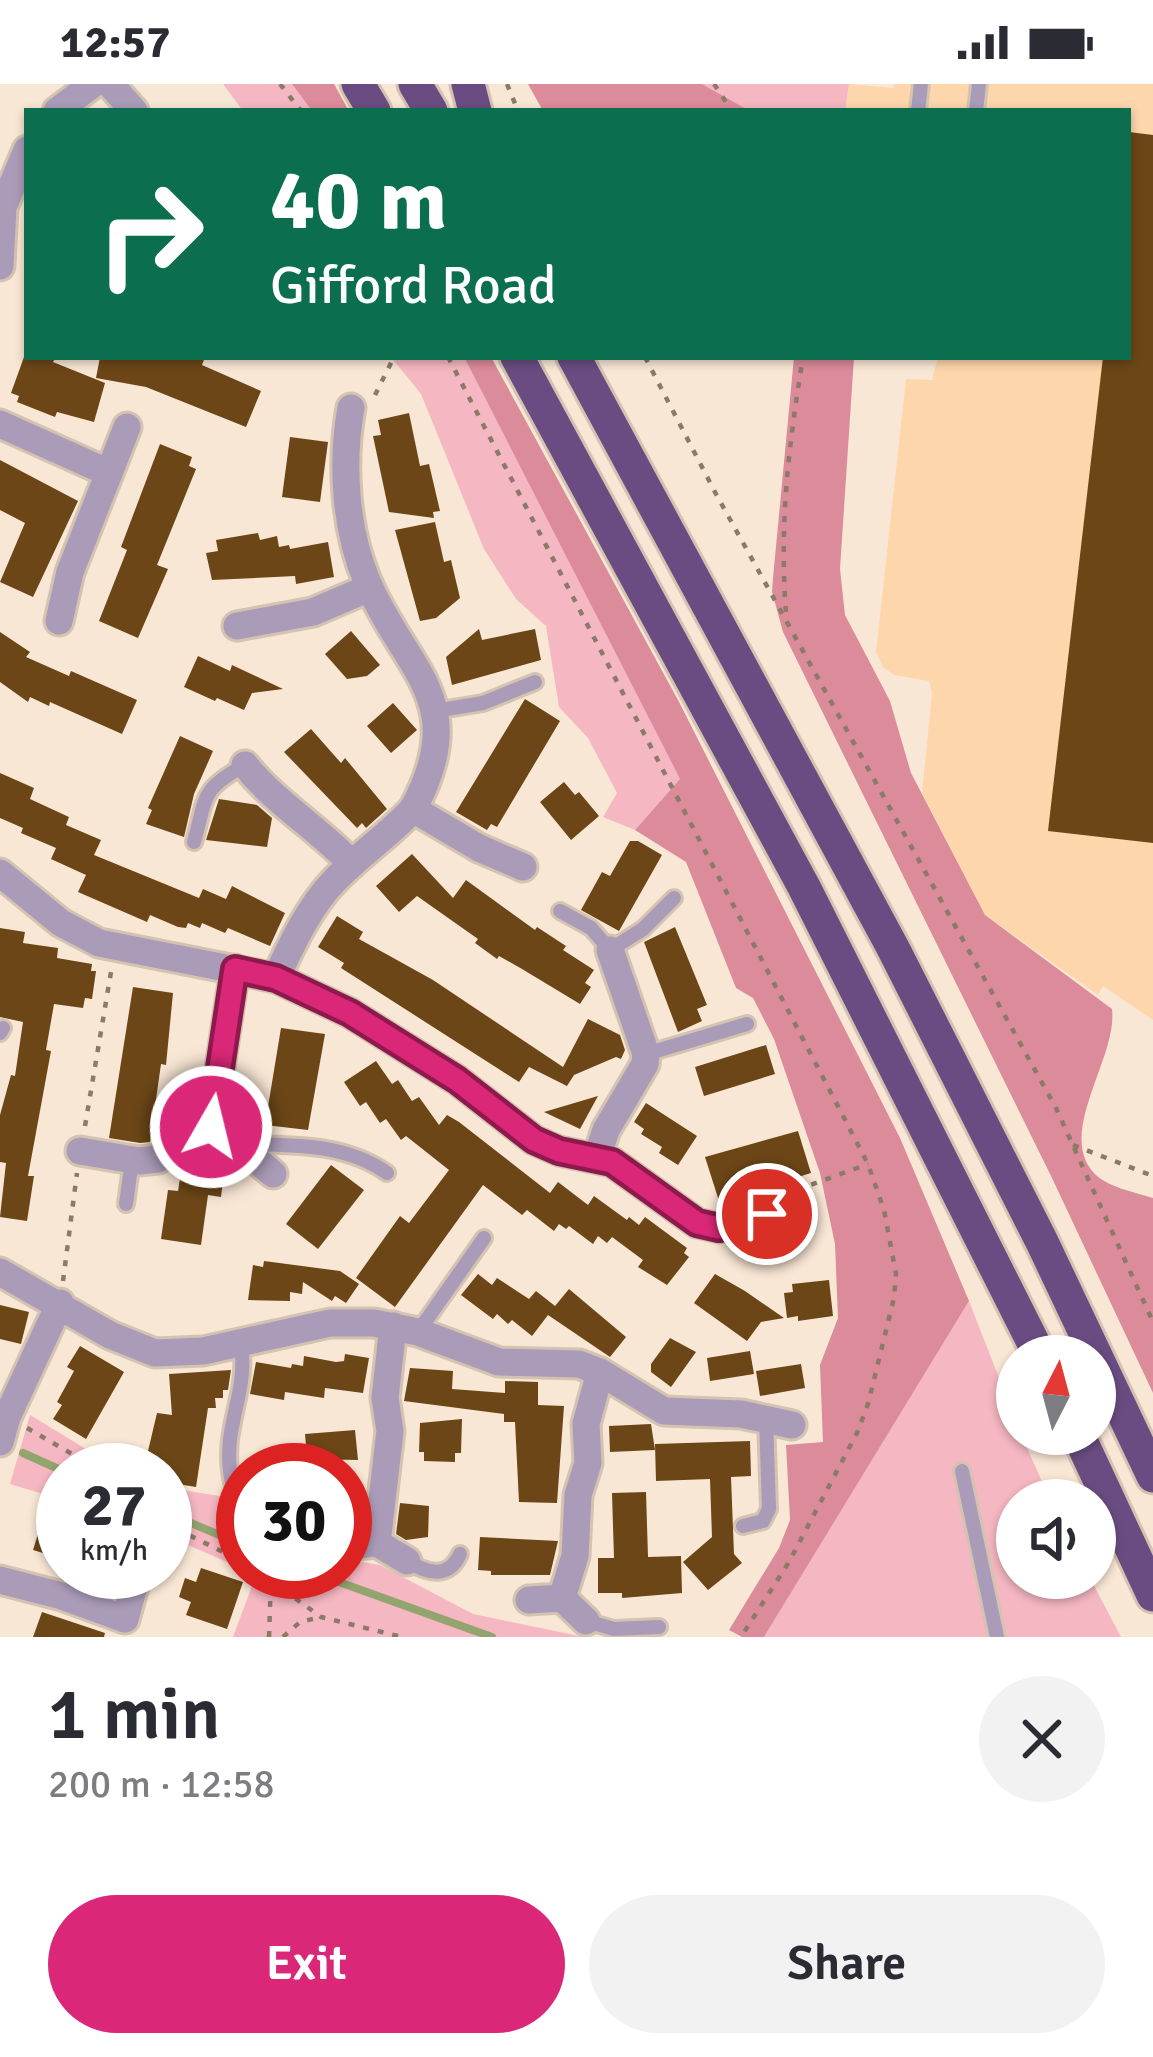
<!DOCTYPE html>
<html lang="en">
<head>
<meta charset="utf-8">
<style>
  body { margin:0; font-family:Signika,sans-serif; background:#f2f2f3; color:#2b2b33; height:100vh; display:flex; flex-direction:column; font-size:45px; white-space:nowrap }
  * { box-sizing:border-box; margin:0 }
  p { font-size:39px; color:#7c7c81 }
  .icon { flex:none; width:66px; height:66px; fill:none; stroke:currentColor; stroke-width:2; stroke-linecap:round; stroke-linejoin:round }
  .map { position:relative; height:1553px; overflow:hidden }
  .details { display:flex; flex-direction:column; background:#fff; flex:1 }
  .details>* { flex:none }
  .top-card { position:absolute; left:24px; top:24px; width:1107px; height:252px; border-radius:0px; box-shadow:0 3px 9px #0004; background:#0b6e4f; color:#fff; overflow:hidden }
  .needle { width:78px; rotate:6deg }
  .buttons { position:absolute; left:996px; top:1251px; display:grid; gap:24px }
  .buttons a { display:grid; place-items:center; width:120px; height:120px; border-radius:50%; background:#fff; box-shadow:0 3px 9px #0004; font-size:60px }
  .speed { position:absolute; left:36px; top:1359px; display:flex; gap:24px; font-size:60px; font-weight:700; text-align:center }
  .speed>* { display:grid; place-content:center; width:156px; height:156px; border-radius:50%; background:#fff; box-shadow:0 3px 9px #0004; line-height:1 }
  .speed small { font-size:30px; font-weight:400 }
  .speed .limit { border:18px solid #d22; background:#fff; color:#111 }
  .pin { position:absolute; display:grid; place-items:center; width:102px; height:102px; color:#fff; margin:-51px; border:6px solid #fff; border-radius:50%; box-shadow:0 3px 12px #0007 }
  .me { position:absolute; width:132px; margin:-66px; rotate:8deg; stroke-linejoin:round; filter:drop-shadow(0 0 9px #0008) }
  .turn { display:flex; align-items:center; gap:42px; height:252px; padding:0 48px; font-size:54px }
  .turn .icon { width:156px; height:156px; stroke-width:2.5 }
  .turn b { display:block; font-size:84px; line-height:102px }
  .round { display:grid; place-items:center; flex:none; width:126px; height:126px; border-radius:63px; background:#f2f2f3 }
  .headline { display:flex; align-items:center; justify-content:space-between; height:204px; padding:0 48px }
  h1 { font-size:72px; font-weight:600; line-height:90px }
  .action { display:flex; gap:24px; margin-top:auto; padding:24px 48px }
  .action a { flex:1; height:138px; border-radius:72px; background:#db2777; color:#fff; font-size:48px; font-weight:600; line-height:138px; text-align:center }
  .action a+a { background:#f2f2f3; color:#2b2b33 }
  .status { display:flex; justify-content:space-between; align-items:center; height:84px; padding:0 60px; background:#fff; direction:ltr }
  .status svg { height:33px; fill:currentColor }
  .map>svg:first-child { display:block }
</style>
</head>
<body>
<div class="status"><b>12:57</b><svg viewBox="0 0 49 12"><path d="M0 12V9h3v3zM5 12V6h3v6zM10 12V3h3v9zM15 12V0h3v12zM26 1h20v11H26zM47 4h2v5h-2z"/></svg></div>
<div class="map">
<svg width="1153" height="1553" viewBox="0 0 1153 1553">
  <rect width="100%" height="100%" fill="#f9e7d5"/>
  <polygon fill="#fed6ac" points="849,0 893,4 894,0 1153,0 1153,936 1103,902 1098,911 985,831 922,709 932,609 929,597 894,591 883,583 876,568 906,295 932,296 938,273 1128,273 1128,27 845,27"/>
  <g fill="#f5b7c1">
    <polygon points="223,0 292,0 312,27 243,27"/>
    <polygon points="702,0 849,0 845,27 750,27"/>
    <polygon points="391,273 464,273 680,695 635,746 603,733 617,709 588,654 559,623 546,542 516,515 484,465 421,310"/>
    <polygon points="969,1217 1017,1340 1017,1350 1021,1350 1050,1416 1017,1416 1017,1494 1090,1494 1121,1553 764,1553"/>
    <polygon points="30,1331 114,1382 122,1386 63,1386 63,1416 10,1400"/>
    <polygon points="165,1403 243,1416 243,1485 165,1451"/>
    <polygon points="345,1475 380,1481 473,1530 584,1553 233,1553 256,1491 250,1488 345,1488"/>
  </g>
  <g fill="#dc8b9a">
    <polygon points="292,0 334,0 349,27 312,27"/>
    <polygon points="528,0 702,0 750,27 543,27"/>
    <polygon points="464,273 491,273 678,616 900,1054 969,1217 764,1553 742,1553 729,1546 779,1464 790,1436 786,1361 823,1358 820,1281 838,1234 835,1160 820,1089 774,955 753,914 736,904 686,778 635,746 680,695"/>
    <path d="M 794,273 L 854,273 L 840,485 L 845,531 L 890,617 L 911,689 L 985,831 L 1112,925 C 1118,973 1057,1047 1093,1088 C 1106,1103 1134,1108 1153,1114 L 1153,1309 L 1052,1094 L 783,548 L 772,508 L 773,494 Z"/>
  </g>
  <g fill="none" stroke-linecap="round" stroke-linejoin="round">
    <g stroke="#93a56e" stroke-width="8">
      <polyline points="23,1369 63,1387"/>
      <polyline points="165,1428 243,1461"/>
      <polyline points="311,1488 492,1553"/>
    </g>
  </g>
  <g fill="#6c4617">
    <polygon points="1129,48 1153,51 1153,759 1048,747 1103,273 1128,273"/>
    <polygon points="24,273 56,273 53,278 105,299 94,338 57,328 55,333 17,318 19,312 11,309"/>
    <polygon points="100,273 205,273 202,281 261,307 246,343 146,303 96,294"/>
    <polygon points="409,329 420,382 429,380 440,427 433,428 434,434 389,428 373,352 381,351 378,336"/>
    <polygon points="290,353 328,358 320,418 282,413"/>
    <polygon points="160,360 192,373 189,382 196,385 157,481 168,485 138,554 99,537 127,466 121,463"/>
    <polygon points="0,376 78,417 33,513 0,498 25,439 0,426"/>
    <polygon points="435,438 444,478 451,476 460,514 436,534 420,537 395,446"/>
    <polygon points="258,449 260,456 277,452 279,463 289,461 290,465 328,458 334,493 296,500 295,492 212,496 206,469 218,467 216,456"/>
    <polygon points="479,545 482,556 535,545 541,576 452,601 446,573"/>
    <polygon points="351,547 380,581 367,592 347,595 325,570"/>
    <polygon points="0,548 30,568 26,573 69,592 71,587 137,616 122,650 50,618 49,622 30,613 28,618 0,598"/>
    <polygon points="198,572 230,587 232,581 283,605 252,609 244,626 217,614 215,617 184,603"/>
    <polygon points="525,615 560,637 497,743 491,740 487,746 456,728"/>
    <polygon points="393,619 417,646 391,669 367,642"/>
    <polygon points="311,645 341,679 345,674 387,725 366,744 362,739 357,744 284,668"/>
    <polygon points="180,652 213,667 194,710 184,753 146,740 152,726 148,724"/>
    <polygon points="0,689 34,704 30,715 69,733 66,741 101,756 94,771 199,814 203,805 226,815 232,802 285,829 270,862 228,844 225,849 202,839 200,844 188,839 186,844 178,843 150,831 147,838 78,808 86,791 51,775 56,764 21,749 23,744 0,734"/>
    <polygon points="564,698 575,711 579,708 599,732 571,756 540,718"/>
    <polygon points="219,715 257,721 272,734 267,763 206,756"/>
    <polygon points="630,757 638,757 662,771 619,847 581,826 602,788 610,792"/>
    <polygon points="412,770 453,814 466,796 535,846 537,843 566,862 563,866 594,886 585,899 591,903 580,920 522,885 499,872 497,875 475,859 478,855 417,812 399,828 376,802"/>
    <polygon points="337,832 363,848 359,855 433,896 563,983 588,935 620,951 625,966 621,975 616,973 574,991 567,1002 529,983 519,998 341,884 344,879 318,863"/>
    <polygon points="675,843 707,921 697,925 702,937 678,948 644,858"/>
    <polygon points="0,844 25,848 23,859 58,864 57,874 92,880 91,887 96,887 92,915 85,914 83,924 54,920 46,966 51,967 28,1092 34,1092 27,1137 0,1133 6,1079 0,1078 0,1031 11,991 15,992 23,938 0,933"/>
    <polygon points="133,903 173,909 166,981 161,980 150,1058 140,1059 109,1054"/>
    <polygon points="281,944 325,950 308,1046 265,1041"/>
    <polygon points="766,961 775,990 704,1012 695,983"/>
    <polygon points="376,977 392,1000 398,996 412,1017 419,1013 439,1041 447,1031 459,1038 550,1109 558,1098 588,1121 594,1112 627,1136 629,1133 639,1141 645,1133 687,1164 684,1169 689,1173 667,1201 638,1183 643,1176 612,1153 607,1159 598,1152 593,1160 569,1142 566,1145 559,1140 554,1147 527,1126 522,1131 483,1101 395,1223 356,1194 400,1132 409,1139 449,1086 406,1052 401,1056 386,1035 380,1039 366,1018 360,1022 344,998"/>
    <polygon points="598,1012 580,1045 544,1028"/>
    <polygon points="646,1019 697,1052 678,1081 659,1069 662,1063 641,1050 644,1045 634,1038"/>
    <polygon points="798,1047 811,1089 719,1117 705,1073"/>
    <polygon points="331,1081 364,1106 318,1165 286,1140"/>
    <polygon points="182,1082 224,1089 221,1113 208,1111 201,1161 161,1155 168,1106 178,1107"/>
    <polygon points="264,1177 340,1187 359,1200 346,1219 335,1212 332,1217 303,1198 302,1210 290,1208 290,1217 248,1216 253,1181 263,1183"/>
    <polygon points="478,1190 492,1201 497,1194 529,1215 536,1207 555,1222 569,1205 626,1253 610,1273 548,1231 532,1252 512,1236 508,1240 497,1230 493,1235 461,1211"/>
    <polygon points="715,1190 745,1207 784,1234 761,1238 747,1257 694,1219"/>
    <polygon points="829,1196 833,1232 798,1237 798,1232 787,1234 784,1209 793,1208 792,1200"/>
    <polygon points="0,1221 29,1228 21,1260 0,1255"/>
    <polygon points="670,1254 696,1268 671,1303 651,1288 651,1280"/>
    <polygon points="80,1262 124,1288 86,1355 53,1335 62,1321 57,1318 74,1287 67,1283"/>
    <polygon points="750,1267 754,1290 710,1297 707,1274"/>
    <polygon points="345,1270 369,1274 363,1309 325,1304 324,1314 285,1308 284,1316 250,1310 256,1278 291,1284 292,1280 303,1282 304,1272 336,1278 344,1277"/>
    <polygon points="801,1280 805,1304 760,1312 756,1287"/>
    <polygon points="410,1284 453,1287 452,1305 505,1309 505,1297 538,1298 538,1321 564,1322 557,1419 519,1418 515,1338 504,1338 504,1330 404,1317"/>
    <polygon points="231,1286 228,1306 223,1306 223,1314 215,1314 216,1324 208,1324 196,1403 165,1398 165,1386 144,1384 157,1329 172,1331 169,1290"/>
    <polygon points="462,1335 461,1369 455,1369 455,1378 424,1377 424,1368 419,1368 420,1339"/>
    <polygon points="651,1340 655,1366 610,1368 609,1342"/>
    <polygon points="355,1346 358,1376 307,1375 305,1350"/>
    <polygon points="750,1357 751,1392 731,1393 734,1470 742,1479 708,1506 683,1478 712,1453 710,1395 656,1397 655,1360"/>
    <polygon points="58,1385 63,1386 63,1475 33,1466"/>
    <polygon points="646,1408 648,1473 681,1472 682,1509 622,1514 622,1509 598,1509 598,1474 614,1474 612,1409"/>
    <polygon points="400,1419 429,1422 428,1453 406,1456 396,1450"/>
    <polygon points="480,1453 558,1457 550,1491 491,1491 491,1487 478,1486"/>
    <polygon points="201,1484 243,1498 227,1545 186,1531 191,1518 179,1513 185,1494 196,1498"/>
    <polygon points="42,1528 105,1549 104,1553 33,1553"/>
  </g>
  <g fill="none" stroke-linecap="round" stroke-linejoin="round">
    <defs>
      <g id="service">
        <polyline points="918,27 921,0"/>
        <polyline points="976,27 979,0"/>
        <polyline points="435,627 483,619 535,598"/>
        <path d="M 194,758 C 207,712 200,706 245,681"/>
        <polyline points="560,827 591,844 610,866 643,845 674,814"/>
        <polyline points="0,949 3,944"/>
        <polyline points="646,970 747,940"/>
        <path d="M 242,1060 C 292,1061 345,1059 387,1089"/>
        <polyline points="126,1120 132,1076"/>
        <polyline points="418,1248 484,1154"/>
        <polyline points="962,1387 997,1553"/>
        <path d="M 232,1399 C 220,1343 249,1313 241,1259"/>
        <polyline points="743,1442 763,1437 769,1425 766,1334"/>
        <path d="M 407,1477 C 428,1490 449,1495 460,1470"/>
        <polyline points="586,1537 614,1545 659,1543"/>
      </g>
      <g id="minor">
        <polyline points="110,0 134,27"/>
        <polyline points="57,27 93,0"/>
        <polyline points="0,182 3,123 27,66"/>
        <path d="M 351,324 C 341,378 345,445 367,497 C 405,587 472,616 413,725"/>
        <polyline points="0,340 109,389 70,488 59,537"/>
        <polyline points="109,389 127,343"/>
        <polyline points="237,542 313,528 369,504"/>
        <path d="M 245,681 C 275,719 318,744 352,780"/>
        <polyline points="0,789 61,839 99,859 276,894 350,929 457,996 534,1056 559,1067 612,1078 697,1139 719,1144 767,1130"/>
        <polyline points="235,885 211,1043 228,1052 273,1090"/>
        <path d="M 276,894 C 292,860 308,824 335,796 C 360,770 389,751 413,725 L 479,764 L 523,783"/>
        <polyline points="80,1067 139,1077 158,1075 211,1043"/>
        <polyline points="597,1073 606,1046 645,980 646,970 610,866"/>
        <polyline points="0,1188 110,1251 155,1269 203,1267 330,1239 374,1239 418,1248 499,1278 579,1280 600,1288 664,1327 741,1330 792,1341"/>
        <polyline points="393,1242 385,1314 390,1347 377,1459 407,1477"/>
        <polyline points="0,1358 7,1333 60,1219"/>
        <polyline points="345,1462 377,1459"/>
        <polyline points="0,1496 62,1512 125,1535 138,1488"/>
        <polyline points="562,1514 586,1537"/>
        <polyline points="529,1516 562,1514 575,1472 578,1411 588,1379 586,1340 600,1288"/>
      </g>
      <g id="trunk">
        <polyline points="358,0 374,27"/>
        <polyline points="415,0 431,27"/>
        <polyline points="468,0 475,27"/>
        <polyline points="517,273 804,803 1040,1272"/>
        <polyline points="574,273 893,864 1042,1158 1153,1392"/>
        <polyline points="1078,1350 1153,1511"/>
      </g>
    </defs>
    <use href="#service" stroke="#d5c3b1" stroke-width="20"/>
    <use href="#minor" stroke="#d5c3b1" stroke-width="33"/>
    <use href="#trunk" stroke="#d5c3b1" stroke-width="39"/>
    <g stroke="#8a7a67" stroke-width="4.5" stroke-dasharray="6 9" stroke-linecap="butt">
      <polyline points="280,0 301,27"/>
      <polyline points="507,0 518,27"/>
      <polyline points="714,0 732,27"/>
      <polyline points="448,273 868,1080 884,1126 896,1190 894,1214 868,1320 857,1349 789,1478 741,1553"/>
      <polyline points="645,273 716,410 1056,1024 1153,1238"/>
      <polyline points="375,311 394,273"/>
      <path d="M 786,528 C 779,441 789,359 803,273"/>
      <polyline points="85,1042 111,888"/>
      <polyline points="1073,1061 1153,1092"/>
      <polyline points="783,1111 868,1080"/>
      <polyline points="63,1197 77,1089"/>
      <polyline points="27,1344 100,1386"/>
      <polyline points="165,1415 185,1449 243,1478"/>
      <polyline points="259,1488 321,1533 402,1553"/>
      <polyline points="269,1553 271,1495"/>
      <polyline points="283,1553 300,1538 321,1533"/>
    </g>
    <use href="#service" stroke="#aa9bb8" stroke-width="14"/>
    <use href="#minor" stroke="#aa9bb8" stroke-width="27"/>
    <use href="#trunk" stroke="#6a4c82" stroke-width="33"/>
  </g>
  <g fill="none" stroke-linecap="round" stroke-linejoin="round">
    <defs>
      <polyline id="route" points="211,1043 235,885 276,894 350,929 457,996 534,1056 559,1067 612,1078 697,1139 719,1144 767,1130"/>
    </defs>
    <use href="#route" stroke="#8e194d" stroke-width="30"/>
    <use href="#route" stroke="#db2777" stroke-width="21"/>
  </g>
</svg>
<div class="buttons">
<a><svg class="needle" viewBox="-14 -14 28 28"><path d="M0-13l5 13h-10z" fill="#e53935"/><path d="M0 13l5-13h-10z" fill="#7c7c81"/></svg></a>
<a><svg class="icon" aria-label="sound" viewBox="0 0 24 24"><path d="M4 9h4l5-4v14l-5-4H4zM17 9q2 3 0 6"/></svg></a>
</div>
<div class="speed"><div>27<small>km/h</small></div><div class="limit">30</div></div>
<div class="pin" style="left:767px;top:1130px;background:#d93025"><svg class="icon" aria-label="arrive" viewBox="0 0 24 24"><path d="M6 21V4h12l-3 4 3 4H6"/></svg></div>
<svg class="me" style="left:211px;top:1043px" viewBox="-20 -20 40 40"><circle r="17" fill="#db2777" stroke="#fff" stroke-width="3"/><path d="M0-11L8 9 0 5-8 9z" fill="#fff"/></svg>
<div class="top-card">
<div class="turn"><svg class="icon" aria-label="right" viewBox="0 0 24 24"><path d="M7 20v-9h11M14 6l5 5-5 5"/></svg><div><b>40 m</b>Gifford Road</div></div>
</div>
</div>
<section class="details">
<div class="headline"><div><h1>1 min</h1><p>200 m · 12:58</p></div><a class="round"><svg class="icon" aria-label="close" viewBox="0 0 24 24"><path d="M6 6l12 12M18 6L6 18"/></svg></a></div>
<div class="action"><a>Exit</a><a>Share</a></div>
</section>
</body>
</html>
